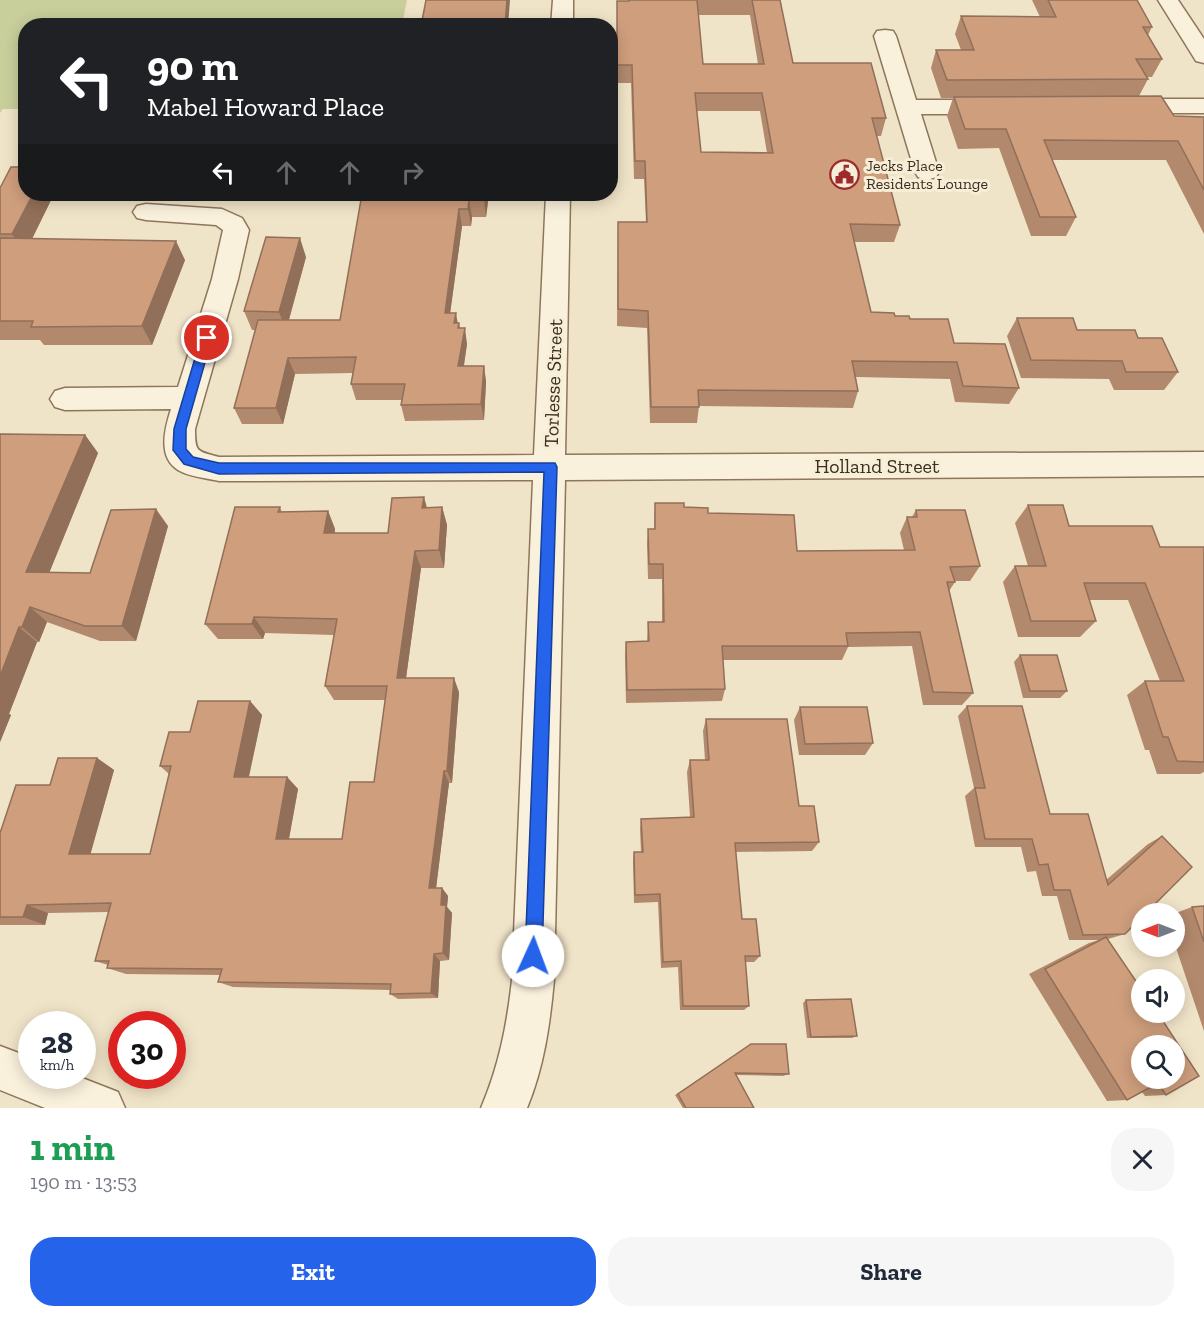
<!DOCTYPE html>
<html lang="en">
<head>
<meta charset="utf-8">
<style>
  body { margin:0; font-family:"Zilla Slab",serif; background:#f6f6f7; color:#1f2937; height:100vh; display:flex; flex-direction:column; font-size:22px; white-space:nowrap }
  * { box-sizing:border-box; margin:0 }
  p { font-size:20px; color:#747a83 }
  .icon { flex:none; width:33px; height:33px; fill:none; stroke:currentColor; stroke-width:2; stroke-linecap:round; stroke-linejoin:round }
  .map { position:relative; height:1108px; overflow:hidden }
  .panel { display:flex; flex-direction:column; background:#fff; flex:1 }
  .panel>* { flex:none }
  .hud { position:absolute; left:18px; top:18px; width:600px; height:183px; border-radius:24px; box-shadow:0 3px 15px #0003; background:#202124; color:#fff; overflow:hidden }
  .needle { width:39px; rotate:270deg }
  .tools { position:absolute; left:1131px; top:903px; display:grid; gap:12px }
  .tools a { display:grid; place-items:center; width:54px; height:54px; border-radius:50%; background:#fff; box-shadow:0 3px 15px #0003; font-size:30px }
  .speed { position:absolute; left:18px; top:1011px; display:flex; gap:12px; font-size:30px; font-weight:700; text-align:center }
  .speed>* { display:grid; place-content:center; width:78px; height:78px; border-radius:50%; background:#fff; box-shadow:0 3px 15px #0003; line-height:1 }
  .speed small { font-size:15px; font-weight:400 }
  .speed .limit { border:9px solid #d22; background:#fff; color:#111 }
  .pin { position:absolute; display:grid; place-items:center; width:51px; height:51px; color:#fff; margin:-26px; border:3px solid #fff; border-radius:50%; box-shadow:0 2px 6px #0007 }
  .me { position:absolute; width:66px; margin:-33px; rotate:2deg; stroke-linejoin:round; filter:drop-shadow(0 0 4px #0008) }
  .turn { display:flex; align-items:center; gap:21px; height:126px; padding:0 30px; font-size:27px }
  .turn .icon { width:78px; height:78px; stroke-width:2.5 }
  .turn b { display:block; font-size:42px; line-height:51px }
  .lanes { display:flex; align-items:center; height:57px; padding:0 30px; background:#0003; justify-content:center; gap:30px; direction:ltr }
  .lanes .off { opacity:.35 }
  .round { display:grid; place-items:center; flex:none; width:63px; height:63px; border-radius:24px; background:#f6f6f7 }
  .head { display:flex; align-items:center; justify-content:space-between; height:102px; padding:0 30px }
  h1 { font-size:36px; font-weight:800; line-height:45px; color:#1e9e55 }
  .cta { display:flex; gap:12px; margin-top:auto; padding:12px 30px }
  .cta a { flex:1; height:69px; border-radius:24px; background:#2563eb; color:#fff; font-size:24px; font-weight:800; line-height:69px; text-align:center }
  .cta a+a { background:#f6f6f7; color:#1f2937 }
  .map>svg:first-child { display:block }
</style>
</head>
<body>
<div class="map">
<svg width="1204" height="1108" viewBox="0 0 1204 1108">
  <rect width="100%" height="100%" fill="#f0e4c8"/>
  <polygon fill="#c9cf9b" points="0,0 407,0 402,25 26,26 25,109 3,109 0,113"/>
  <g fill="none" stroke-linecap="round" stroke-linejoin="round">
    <defs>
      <g id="minor">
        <polygon points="553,0 573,0 573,26 551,26"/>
        <polygon points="1158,0 1178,0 1204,39 1204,63 1196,61"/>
        <polygon points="885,30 893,31 896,36 916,100 995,100 1003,102 1006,107 1003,112 995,114 921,114 939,172 936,177 927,180 918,177 915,172 874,36 877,31"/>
        <polygon points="1122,99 1204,99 1204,113 1122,113 1114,111 1111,106 1114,101"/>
        <path d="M 546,194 L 570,194 L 565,455 L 1204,452 L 1204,476 L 565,480 L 554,980 C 550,1024 544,1067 527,1108 L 481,1108 C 499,1066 507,1025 512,980 L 533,480 L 219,481 C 207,478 189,477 178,470 C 157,457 165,428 171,409 L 65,410 L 55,407 L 50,399 L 55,391 L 65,388 L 178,387 L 212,279 L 223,230 L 216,225 L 146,220 L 137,218 L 133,212 L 137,206 L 146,204 L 222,209 L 242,218 L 249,230 L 238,279 L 195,429 C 195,453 197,451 219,457 L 534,455 Z"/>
        <polygon points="0,1046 32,1058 32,1076 77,1076 118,1092 125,1108 45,1108 0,1090"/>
      </g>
    </defs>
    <use href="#minor" stroke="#8d765c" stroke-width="3"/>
    <use href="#minor" fill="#faf1dc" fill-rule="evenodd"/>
  </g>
  <g fill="#b2896c" fill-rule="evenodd">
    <path d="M 628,0 L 780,0 L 793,63 L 886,118 L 881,136 L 876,136 L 900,225 L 894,242 L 854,242 L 871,312 L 910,319 L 954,343 L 1019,388 L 1009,404 L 955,402 L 950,379 L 856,377 L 858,391 L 853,408 L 699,406 L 697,423 L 650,423 L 647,328 L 617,326 L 618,222 L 646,222 L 644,179 L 634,179 L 631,83 L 617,83 L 617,1 L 629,1 ZM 698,15 L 750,15 L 758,64 L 703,64 ZM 697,111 L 760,111 L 767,153 L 701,152 Z"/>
    <polygon points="1032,0 1137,0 1152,27 1148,35 1162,59 1152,77 1147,77 1148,79 1139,96 1174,116 1204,117 1204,234 1166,160 1052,160 1076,217 1066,236 1031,236 999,148 958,149 947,116 953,98 941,98 931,68 936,50 961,50 955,34 961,16 1040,17"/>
    <polygon points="0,188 26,194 54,194 32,239 185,260 152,345 44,345 40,340 0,340"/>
    <polygon points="362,194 489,194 486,217 472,217 471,226 462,226 450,313 458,323 467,344 464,366 484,366 486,382 484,420 405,421 401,405 402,400 356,400 351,384 353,373 295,374 283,424 242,424 234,408 256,330 252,330 244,311 306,257 289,320 340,320"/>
    <polygon points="1017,318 1077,330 1138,338 1178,372 1164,390 1114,390 1109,379 1021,378 1007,336"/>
    <polygon points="0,434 85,435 98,453 49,573 90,573 168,526 136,641 100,641 47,622 39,642 37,642 9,714 11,715 0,742"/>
    <polygon points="655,503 684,507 708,513 797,551 904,550 900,533 907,517 912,517 916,510 980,566 970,581 954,581 955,582 949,591 973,693 962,705 923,705 912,646 848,647 842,660 723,660 725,689 722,701 626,703 625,655 626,642 647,641 648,622 662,622 662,579 648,579 647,544 648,529 654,529"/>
    <polygon points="1028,505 1069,526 1160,547 1204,547 1204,772 1200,774 1157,774 1149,750 1145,750 1127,695 1145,681 1160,681 1128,600 1089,600 1096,621 1080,637 1018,637 1003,582 1015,566 1028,566 1015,523"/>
    <polygon points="280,507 282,512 328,511 335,529 335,533 388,533 427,508 442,507 447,525 444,568 421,568 406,678 459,692 452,783 449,783 436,888 442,888 448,896 447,907 452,913 449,960 440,961 438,998 398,999 390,994 391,990 233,987 218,982 220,975 126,974 107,968 108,965 95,961 109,912 48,913 45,925 0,925 0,833 50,785 97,758 114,770 90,854 150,854 169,774 160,766 190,732 250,701 262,715 249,777 287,777 298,789 289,839 342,839 374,782 385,700 334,700 325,686 334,635 265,633 263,639 218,639 205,624"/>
    <polygon points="1020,655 1067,691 1060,698 1023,698 1014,662"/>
    <polygon points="967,706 1050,814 1106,880 1148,844 1162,836 1125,934 1108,939 1166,1095 1145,1096 1142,1092 1127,1100 1107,1101 1029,974 1089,943 1099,940 1069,940 1057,896 1042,896 1036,871 1027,872 1021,847 975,847 965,796 974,788 958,716"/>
    <polygon points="800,707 873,743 865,755 799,755 794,720"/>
    <polygon points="706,719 799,806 819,842 812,851 735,852 742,919 760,956 754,962 745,962 749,1006 744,1010 680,1010 678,967 661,968 658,902 634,903 633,861 634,852 641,852 640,829 641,819 690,817 687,772 690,760 705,760 703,731"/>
    <polygon points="1204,906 1204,1031 1174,942 1174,914 1173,914 1192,907"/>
    <polygon points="806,1000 857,1036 852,1038 807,1038 803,1003"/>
    <polygon points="751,1044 789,1074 783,1076 736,1075 754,1108 683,1108 675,1095"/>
  </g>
  <g fill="#916f58">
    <polygon points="507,0 510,0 508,26 505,26"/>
    <polygon points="33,194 54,194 25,253 12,234"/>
    <polygon points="485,194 489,194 486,217 484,200"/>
    <polygon points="469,200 472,217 471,226 468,209"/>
    <polygon points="459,209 462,226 448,329 445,313"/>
    <polygon points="300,238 306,257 286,330 279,312"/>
    <polygon points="176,241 185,260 152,345 142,326"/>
    <polygon points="456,313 458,325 459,323 462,340 454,323"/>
    <polygon points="465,328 467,344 461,382 458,366"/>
    <polygon points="288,358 295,374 283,424 276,408"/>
    <polygon points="484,366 486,382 484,420 481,404"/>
    <polygon points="85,435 98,453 43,588 26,572"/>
    <polygon points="424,497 429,515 422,508"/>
    <polygon points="442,507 447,525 444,568 439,550"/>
    <polygon points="156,509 168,526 136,641 122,626"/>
    <polygon points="328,511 335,529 332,551 324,533"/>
    <polygon points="415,551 421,568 404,693 397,678"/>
    <polygon points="30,607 47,622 39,642 22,627"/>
    <polygon points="254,617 265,633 263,639 252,624"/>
    <polygon points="19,627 37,642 9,714 11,715 0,742 0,676"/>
    <polygon points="454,678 459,692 452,783 447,771"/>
    <polygon points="250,701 262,715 246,789 234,777"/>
    <polygon points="97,758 114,770 88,863 69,854"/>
    <polygon points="444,771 449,783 435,897 429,888"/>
    <polygon points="287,777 298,789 287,849 276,839"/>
    <polygon points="442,888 448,896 447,907 452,913 449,960 443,953 441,905"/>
    <polygon points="27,905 48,913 45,925 23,917"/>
    <polygon points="434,954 440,961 438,998 431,993"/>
  </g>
  <g fill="#cf9f7d" stroke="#916f58" stroke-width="1.5" fill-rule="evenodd">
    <polygon points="426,0 507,0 505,26 421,26"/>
    <path d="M 629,0 L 697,0 L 703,64 L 764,64 L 752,0 L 780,0 L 793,63 L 871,63 L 886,118 L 872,118 L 900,225 L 850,224 L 871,312 L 894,313 L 895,316 L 909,316 L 910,319 L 948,319 L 954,343 L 1005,344 L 1019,388 L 963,386 L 957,362 L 852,361 L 858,391 L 698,390 L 699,407 L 651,407 L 648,311 L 618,309 L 618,222 L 647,222 L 645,161 L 635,161 L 632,65 L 617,65 L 617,1 L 629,1 ZM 695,93 L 762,93 L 773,153 L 701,152 Z"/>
    <polygon points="1048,0 1137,0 1152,27 1143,27 1162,59 1136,59 1148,79 947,80 936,50 974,50 961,16 1056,17"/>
    <polygon points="1161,96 1174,116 1204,117 1204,190 1178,141 1044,140 1076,217 1040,217 1006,129 965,129 954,97"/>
    <polygon points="11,167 26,167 26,194 33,194 12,234 0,234 0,188"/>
    <polygon points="362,194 485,194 484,200 469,200 468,209 459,209 445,313 456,313 454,323 459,323 458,328 465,328 458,366 484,366 481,404 401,405 405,384 351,384 356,357 288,358 276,408 234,408 258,320 340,320"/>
    <polygon points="266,237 300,238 279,312 244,311"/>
    <polygon points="0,238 176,241 142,326 31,327 33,321 0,321"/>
    <polygon points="1017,318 1073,318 1077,330 1135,330 1138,338 1162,338 1178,372 1126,372 1122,361 1031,360"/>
    <polygon points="0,434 85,435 26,572 90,573 111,510 156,509 122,626 85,626 30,607 22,627 19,627 0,676"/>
    <polygon points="424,497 422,508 442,507 439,550 415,551 397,678 454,678 447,771 444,771 429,888 442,888 441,905 446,905 443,953 434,954 431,993 390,994 391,984 218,982 222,969 107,968 109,961 95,961 111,903 27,905 23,917 0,917 0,833 16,785 50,785 58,758 97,758 69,854 150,854 171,766 160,766 169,732 190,732 198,701 250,701 234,777 287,777 276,839 342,839 350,782 374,782 387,686 325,686 337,619 254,617 252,624 205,624 235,507 280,507 278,512 328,511 324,533 388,533 392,498"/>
    <polygon points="655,503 684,503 684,507 708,508 708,513 794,515 797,551 915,550 907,517 917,517 916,510 965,510 980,566 950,567 955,582 947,582 973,693 933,692 920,632 846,633 848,646 722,646 725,689 627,690 626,642 649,641 648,622 664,622 663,564 649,564 648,529 655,529"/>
    <polygon points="1028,505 1063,505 1069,526 1152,526 1160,547 1204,547 1204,762 1177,761 1168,737 1163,737 1145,681 1184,681 1145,583 1084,583 1096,621 1031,621 1015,566 1046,566"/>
    <polygon points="1020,655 1057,655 1067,691 1030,691"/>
    <polygon points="967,706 1022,706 1050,814 1088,814 1108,885 1162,836 1192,867 1145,914 1142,914 1142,917 1125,934 1083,935 1070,890 1054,890 1048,864 1039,865 1032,839 985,839 975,788 985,788"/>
    <polygon points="800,707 867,707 873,743 805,744"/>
    <polygon points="706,719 787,719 799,806 814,806 819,842 735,843 742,919 756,919 760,956 745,956 749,1006 683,1006 681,961 663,962 660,894 635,895 634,852 643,852 641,819 694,817 690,760 709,760"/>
    <polygon points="1204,906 1204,942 1192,907"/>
    <path d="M 1106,937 L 1142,990 L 1142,1012 L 1157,1012 L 1199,1076 L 1166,1095 L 1158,1083 L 1127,1100 L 1045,969 ZM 1142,1046 L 1174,1046 L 1174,1078 L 1142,1078 Z"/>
    <polygon points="851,999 857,1036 811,1037 806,1000"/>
    <polygon points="751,1044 786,1044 789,1074 735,1073 754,1108 686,1108 678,1094"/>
  </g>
  <polygon fill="#2563eb" stroke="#184099" stroke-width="1.5" points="207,334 212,338 186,429 186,449 193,457 219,463 555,463 557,467 542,956 540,962 533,965 527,962 525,956 544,472 219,474 184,464 173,450 174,429 201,338"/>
  <defs>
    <symbol id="civic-ring" viewBox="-11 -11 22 22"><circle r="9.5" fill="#f7eed8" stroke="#9e2a2b" stroke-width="1.5"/><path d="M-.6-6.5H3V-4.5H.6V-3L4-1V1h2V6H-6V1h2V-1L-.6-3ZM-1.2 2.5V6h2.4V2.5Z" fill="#9e2a2b"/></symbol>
  </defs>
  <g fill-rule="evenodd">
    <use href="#civic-ring" x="828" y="158" width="33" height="33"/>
  </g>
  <g text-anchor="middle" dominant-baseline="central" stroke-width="6" stroke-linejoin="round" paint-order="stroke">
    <g font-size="16" fill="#3d2e20" stroke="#f7eed8" text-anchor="start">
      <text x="866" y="165">Jecks Place<tspan x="866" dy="18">Residents Lounge</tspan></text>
    </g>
    <g font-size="20" fill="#3d2e20" stroke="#f7eed8">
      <text transform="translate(553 383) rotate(-88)">Torlesse Street</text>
      <text x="877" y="466">Holland Street</text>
    </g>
  </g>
</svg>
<div class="tools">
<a><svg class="needle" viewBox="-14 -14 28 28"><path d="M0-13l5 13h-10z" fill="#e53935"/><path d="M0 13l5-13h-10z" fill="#747a83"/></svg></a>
<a><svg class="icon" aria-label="sound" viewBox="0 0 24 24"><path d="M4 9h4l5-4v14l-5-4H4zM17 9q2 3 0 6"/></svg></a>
<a><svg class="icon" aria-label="search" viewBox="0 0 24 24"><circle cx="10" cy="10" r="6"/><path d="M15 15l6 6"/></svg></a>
</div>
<div class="speed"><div>28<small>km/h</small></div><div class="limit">30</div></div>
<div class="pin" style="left:207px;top:338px;background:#d93025"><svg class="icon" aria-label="arrive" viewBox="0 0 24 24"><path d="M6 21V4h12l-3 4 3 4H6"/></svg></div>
<svg class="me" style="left:533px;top:956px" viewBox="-20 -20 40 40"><circle r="19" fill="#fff"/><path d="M0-13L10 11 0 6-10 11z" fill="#2563eb"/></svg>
<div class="hud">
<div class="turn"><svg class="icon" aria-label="left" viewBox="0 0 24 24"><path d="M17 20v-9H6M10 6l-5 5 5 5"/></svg><div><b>90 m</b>Mabel Howard Place</div></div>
<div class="lanes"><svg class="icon" aria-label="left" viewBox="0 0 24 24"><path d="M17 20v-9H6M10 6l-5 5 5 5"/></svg><svg class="icon off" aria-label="ahead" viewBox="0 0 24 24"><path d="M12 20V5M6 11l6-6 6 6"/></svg><svg class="icon off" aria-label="ahead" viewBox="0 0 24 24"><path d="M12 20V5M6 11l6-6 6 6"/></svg><svg class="icon off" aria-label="right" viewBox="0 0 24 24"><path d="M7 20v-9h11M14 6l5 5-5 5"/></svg></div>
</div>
</div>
<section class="panel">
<div class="head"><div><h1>1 min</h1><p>190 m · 13:53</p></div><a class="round"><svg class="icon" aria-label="close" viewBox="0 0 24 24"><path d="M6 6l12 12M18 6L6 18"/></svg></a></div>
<div class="cta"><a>Exit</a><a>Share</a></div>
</section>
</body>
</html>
